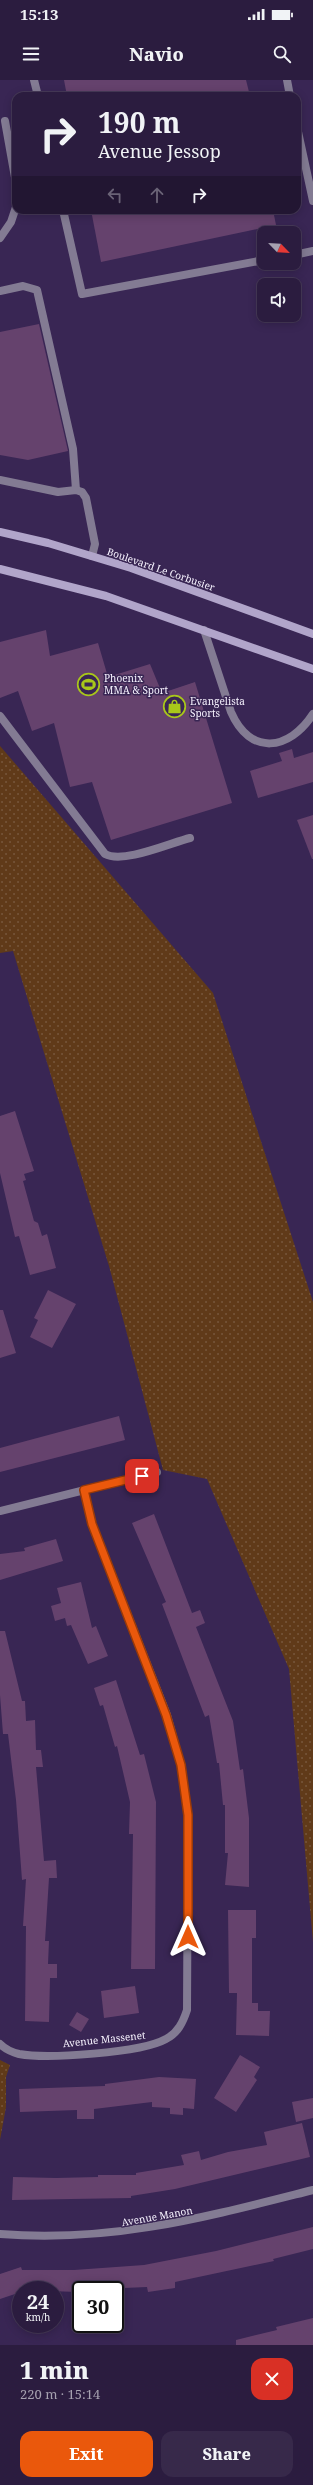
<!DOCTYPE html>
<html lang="en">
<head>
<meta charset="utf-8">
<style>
  body { margin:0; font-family:"Noto Serif",serif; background:#37294a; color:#f1f3f6; height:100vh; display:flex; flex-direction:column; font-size:15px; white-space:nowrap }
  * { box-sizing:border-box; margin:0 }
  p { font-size:13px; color:#a6a1b0 }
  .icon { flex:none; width:22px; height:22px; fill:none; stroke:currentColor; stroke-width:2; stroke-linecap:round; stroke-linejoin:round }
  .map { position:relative; height:2265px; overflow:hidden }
  .details { display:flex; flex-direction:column; background:#2b1c3f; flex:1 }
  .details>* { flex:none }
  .top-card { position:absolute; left:12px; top:12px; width:289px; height:122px; border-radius:12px; box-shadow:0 2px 10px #0003,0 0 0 1px #473a59; background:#2b1c3f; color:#f1f3f6; overflow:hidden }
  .needle { width:26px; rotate:115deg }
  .buttons { position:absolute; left:257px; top:146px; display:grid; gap:8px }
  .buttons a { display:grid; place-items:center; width:44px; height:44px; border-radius:8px; background:#2b1c3f; box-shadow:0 2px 10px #0003,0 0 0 1px #473a59; font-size:20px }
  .speed { position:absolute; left:12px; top:2201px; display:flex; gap:8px; font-size:20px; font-weight:700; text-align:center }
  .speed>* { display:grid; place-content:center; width:52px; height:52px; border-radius:50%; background:#2b1c3f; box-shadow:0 2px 10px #0003,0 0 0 1px #473a59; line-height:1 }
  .speed small { font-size:10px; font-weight:400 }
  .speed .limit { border:2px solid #111; border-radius:6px; background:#fff; color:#111 }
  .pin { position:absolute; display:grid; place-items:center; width:34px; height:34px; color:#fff; margin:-17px; border-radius:8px; box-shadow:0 2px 6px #0006 }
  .me { position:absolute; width:44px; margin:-22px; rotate:0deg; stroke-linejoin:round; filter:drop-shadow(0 0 3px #0008) }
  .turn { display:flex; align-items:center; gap:14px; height:84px; padding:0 20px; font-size:18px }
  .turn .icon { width:52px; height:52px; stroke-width:2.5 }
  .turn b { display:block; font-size:28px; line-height:34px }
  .lanes { display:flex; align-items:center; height:38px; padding:0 20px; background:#0003; justify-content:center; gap:20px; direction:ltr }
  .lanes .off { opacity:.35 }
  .round { display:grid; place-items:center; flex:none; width:42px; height:42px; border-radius:12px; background:#37294a }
  .headline { display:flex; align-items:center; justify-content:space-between; height:68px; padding:0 20px }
  h1 { font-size:24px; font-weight:800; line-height:30px }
  .primary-button { display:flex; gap:8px; margin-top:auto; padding:8px 20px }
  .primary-button a { flex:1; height:46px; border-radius:12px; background:#ea580c; color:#fff; font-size:16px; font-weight:800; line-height:46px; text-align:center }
  .primary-button a+a { background:#37294a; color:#f1f3f6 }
  .status { display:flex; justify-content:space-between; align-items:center; height:28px; padding:0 20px; background:#2b1c3f; direction:ltr }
  .status svg { height:11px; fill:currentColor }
  header { display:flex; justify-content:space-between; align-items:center; height:52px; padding:0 20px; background:#2b1c3f; font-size:18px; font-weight:800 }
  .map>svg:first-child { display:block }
</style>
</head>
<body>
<div class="status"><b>15:13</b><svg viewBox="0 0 49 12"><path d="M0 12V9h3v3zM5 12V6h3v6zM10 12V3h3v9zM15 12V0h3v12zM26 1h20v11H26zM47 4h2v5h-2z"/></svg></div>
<header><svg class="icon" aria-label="menu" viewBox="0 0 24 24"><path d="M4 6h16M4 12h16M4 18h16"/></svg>Navio<svg class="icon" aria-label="search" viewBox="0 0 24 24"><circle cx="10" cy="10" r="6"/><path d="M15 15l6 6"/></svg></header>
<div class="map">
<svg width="313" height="2265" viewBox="0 0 313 2265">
  <defs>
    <pattern id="green-dots" width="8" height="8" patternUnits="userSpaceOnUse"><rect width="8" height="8" fill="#603a19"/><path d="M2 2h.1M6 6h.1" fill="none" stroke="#77573c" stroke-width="1.8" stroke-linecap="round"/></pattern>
  </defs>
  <rect width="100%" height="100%" fill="#392654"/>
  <g fill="url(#green-dots)">
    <polygon points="0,666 213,913 313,1222 313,1862 289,1589 207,1399 163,1390 109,1186 13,871 0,873"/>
    <polygon points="0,1980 10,1985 6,1997 6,2027 0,2060"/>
  </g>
  <g fill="#65426d">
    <polygon points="64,0 246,0 250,16 67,16"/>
    <polygon points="91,130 273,130 276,145 101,182"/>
    <polygon points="39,244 68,371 28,380 0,375 0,252"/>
    <polygon points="46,550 50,576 98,563 108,597 150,584 162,613 195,602 232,723 111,760 92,702 70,707 54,643 32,651 18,611 0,618 0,562"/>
    <polygon points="292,669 294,678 313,672 313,702 258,718 250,691 282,681 279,673"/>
    <polygon points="313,735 313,779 312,779 297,740"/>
    <polygon points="15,1031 34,1091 24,1094 26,1100 23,1101 34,1141 38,1143 42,1156 47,1154 56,1188 30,1195 19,1156 15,1157 0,1093 0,1036"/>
    <polygon points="48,1210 76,1224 52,1268 30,1257 38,1240 34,1238"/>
    <polygon points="0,1230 3,1230 16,1273 0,1278"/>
    <polygon points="119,1336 125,1360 0,1392 0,1368"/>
    <polygon points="154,1434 192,1533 200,1530 205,1543 196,1547 233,1641 240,1690 243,1689 249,1738 249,1807 225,1805 228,1773 225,1773 225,1725 223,1725 219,1683 217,1683 209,1635 205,1637 162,1524 166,1522 132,1443"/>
    <polygon points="56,1459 63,1481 0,1500 0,1474 25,1471 24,1468"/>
    <polygon points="81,1502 92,1548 96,1546 108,1576 88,1584 71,1545 67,1546 65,1538 55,1541 51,1526 61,1523 57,1508"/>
    <polygon points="0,1551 5,1551 22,1621 25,1621 26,1641 35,1640 36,1670 41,1670 43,1687 36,1687 44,1781 56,1780 57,1798 49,1798 45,1861 49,1861 48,1884 57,1884 57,1898 50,1898 49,1942 25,1941 26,1846 23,1846 26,1799 22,1800 16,1720 8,1654 3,1654 0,1615"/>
    <polygon points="116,1600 140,1675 144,1674 156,1722 155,1889 131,1889 133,1754 129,1754 130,1722 117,1666 115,1667 103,1625 100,1626 94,1608"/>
    <polygon points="228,1830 256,1830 256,1858 252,1858 252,1923 258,1923 258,1931 270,1931 269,1956 236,1955 237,1913 229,1913"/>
    <polygon points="135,1906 139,1933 104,1938 101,1911"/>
    <polygon points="77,1932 89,1939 81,1952 69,1945"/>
    <polygon points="240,1975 260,1987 254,1997 257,2000 236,2032 214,2018"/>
    <polygon points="159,1997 196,1999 194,2029 183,2028 183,2035 170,2034 170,2028 152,2027 152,2022 94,2029 94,2039 77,2039 77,2030 20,2032 19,2009 105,2006 105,2004"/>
    <polygon points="313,2018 313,2038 296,2042 292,2022"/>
    <polygon points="302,2043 310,2077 175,2109 131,2116 131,2118 12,2120 13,2097 56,2098 98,2097 98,2095 136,2095 136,2093 184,2085 181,2075 199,2071 201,2080 228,2072 267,2065 264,2052"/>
    <polygon points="313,2147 313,2169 273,2179 274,2181 175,2202 175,2208 148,2212 147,2207 78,2210 78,2212 21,2210 21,2212 0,2219 0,2194 21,2187 22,2190 74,2190 144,2185 216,2171"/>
    <polygon points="313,2238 313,2265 236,2265 236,2260 277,2250 276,2247"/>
  </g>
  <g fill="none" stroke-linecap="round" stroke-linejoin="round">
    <g stroke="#837b93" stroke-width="8">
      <polyline points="34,0 38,16"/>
      <polyline points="287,0 290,16"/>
      <polyline points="5,41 16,103"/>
      <polyline points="297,47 313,121"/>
      <polyline points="63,130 82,214 264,180"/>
      <polyline points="0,158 11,142 16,127"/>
      <polyline points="294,175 313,171"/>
      <polyline points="0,211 23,206 37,210 73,369 76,410"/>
      <polyline points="0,400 58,412 76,410 82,412 86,418 95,464 92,476"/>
      <path d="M 204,550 L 231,632 C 250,676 289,671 313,634"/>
      <path d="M 0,636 L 105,774 C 123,784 170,763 190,758"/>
    </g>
    <g stroke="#837b93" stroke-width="8">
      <polyline points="0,1431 157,1392"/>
      <path d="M 0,1964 C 5,1969 11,1972 19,1974 C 47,1979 141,1973 166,1959 C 178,1953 183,1942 187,1930 L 188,1735 L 181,1685 L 167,1635 L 92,1444 L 84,1410"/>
      <path d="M 0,2154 C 112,2163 206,2137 313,2110"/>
    </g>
    <g stroke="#b1a5ca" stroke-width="8">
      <polyline points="0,452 48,463 131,488 313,554"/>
      <polyline points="0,489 106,516 313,589"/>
    </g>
  </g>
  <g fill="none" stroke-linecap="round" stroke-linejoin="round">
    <defs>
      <polyline id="route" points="142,1396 84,1410 92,1444 166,1635 181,1685 188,1735 188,1857"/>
    </defs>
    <use href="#route" stroke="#983908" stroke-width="10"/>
    <use href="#route" stroke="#ea580c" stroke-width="7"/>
  </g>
  <defs>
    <symbol id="stadium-ring" viewBox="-11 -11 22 22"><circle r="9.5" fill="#392654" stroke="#a9c71a" stroke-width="1.5"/><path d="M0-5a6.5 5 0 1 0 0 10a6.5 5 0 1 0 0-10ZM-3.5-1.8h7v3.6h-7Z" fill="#a9c71a"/></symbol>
    <symbol id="shop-ring" viewBox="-11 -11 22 22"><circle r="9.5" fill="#392654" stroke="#a9c71a" stroke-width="1.5"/><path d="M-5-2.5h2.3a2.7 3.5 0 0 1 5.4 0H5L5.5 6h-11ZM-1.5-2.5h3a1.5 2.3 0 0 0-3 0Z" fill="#a9c71a"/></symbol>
  </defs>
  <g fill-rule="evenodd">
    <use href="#stadium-ring" x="76" y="592" width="25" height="25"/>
    <use href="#shop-ring" x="162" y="614" width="25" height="25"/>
  </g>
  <g text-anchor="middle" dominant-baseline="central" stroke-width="3" stroke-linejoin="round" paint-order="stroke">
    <g font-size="10" fill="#f6f2fe" stroke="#392654">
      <text transform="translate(161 489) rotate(19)">Boulevard Le Corbusier</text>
      <text transform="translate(104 1959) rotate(-6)">Avenue Massenet</text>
      <text transform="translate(157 2136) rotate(-10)">Avenue Manon</text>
    </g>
    <g font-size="10" fill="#f6f2fe" stroke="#392654" text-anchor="start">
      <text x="104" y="598">Phoenix<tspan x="104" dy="12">MMA &amp; Sport</tspan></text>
      <text x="190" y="621">Evangelista<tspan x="190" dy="12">Sports</tspan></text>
    </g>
  </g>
</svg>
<div class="buttons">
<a><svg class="needle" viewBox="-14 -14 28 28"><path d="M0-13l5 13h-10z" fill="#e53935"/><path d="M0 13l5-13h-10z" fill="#a6a1b0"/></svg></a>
<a><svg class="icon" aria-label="sound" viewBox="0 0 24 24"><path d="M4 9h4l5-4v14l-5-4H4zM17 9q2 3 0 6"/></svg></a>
</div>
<div class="speed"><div>24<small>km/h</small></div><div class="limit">30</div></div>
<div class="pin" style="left:142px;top:1396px;background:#d93025"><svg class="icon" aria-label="arrive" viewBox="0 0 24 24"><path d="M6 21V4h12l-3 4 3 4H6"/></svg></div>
<svg class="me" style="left:188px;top:1857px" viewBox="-20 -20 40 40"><path d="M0-17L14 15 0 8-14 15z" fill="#ea580c" stroke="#fff" stroke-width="4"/></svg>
<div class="top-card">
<div class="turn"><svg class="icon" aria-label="right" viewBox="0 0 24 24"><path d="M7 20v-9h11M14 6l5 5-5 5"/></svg><div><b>190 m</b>Avenue Jessop</div></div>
<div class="lanes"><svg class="icon off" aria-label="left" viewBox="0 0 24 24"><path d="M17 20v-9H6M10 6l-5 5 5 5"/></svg><svg class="icon off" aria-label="ahead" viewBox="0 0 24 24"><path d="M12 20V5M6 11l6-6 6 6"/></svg><svg class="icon" aria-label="right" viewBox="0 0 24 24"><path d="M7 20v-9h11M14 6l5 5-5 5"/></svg></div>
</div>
</div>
<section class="details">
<div class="headline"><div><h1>1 min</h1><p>220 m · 15:14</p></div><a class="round" style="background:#d93025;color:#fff"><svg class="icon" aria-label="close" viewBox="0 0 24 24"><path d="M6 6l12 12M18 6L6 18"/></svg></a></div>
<div class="primary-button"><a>Exit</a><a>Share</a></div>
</section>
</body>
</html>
